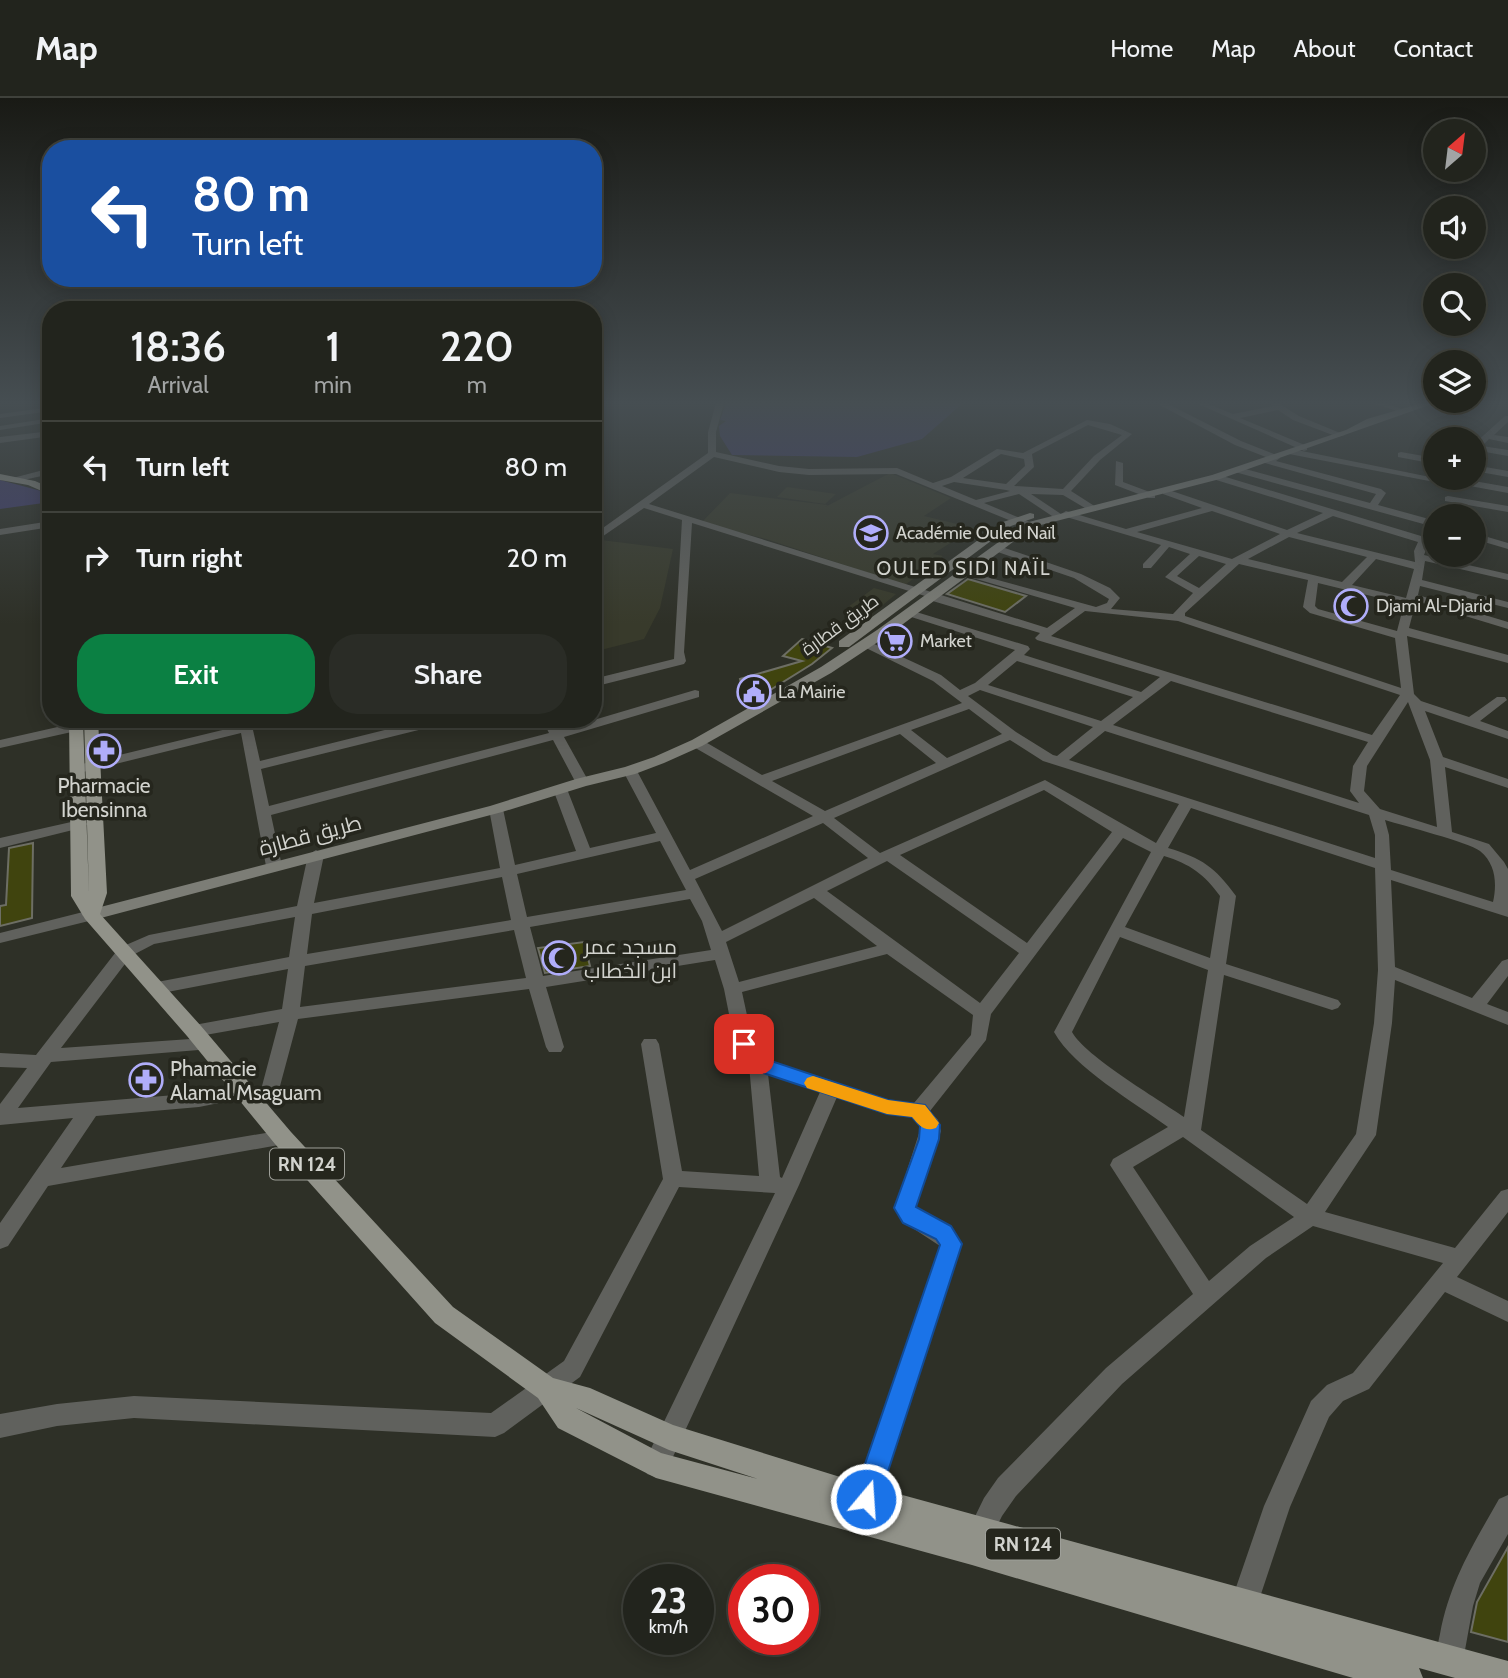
<!DOCTYPE html>
<html lang="en">
<head>
<meta charset="utf-8">
<style>
  body { margin:0; font-family:Cabin,Cairo,sans-serif; background:#2a2c26; color:#f1f3f6; height:100vh; display:flex; flex-direction:column; font-size:26px; white-space:nowrap }
  * { box-sizing:border-box; margin:0 }
  p { font-size:23px; color:#a2a4a4 }
  .icon { flex:none; width:38px; height:38px; fill:none; stroke:currentColor; stroke-width:2; stroke-linecap:round; stroke-linejoin:round }
  .map { position:relative; flex:1; overflow:hidden }
  .side { position:absolute; left:42px; top:203px; width:560px; height:427px; display:flex; flex-direction:column; background:#22241d; border-radius:28px; box-shadow:0 4px 18px #0003,0 0 0 2px #3f413b }
  .side>* { flex:none }
  .banner { position:absolute; left:42px; top:42px; width:560px; height:147px; border-radius:28px; box-shadow:0 4px 18px #0003,0 0 0 2px #3f413b; background:#1a4fa0; color:#fff; overflow:hidden }
  .needle { width:46px; rotate:28deg }
  .tools { position:absolute; left:1423px; top:21px; display:grid; gap:14px }
  .tools a { display:grid; place-items:center; width:63px; height:63px; border-radius:50%; background:#22241d; box-shadow:0 4px 18px #0003,0 0 0 2px #3f413b; font-size:35px }
  .speed { position:absolute; left:623px; top:1466px; display:flex; gap:14px; font-size:35px; font-weight:700; text-align:center }
  .speed>* { display:grid; place-content:center; width:91px; height:91px; border-radius:50%; background:#22241d; box-shadow:0 4px 18px #0003,0 0 0 2px #3f413b; line-height:1 }
  .speed small { font-size:18px; font-weight:400 }
  .speed .limit { border:10px solid #d22; background:#fff; color:#111 }
  .pin { position:absolute; display:grid; place-items:center; width:60px; height:60px; color:#fff; margin:-30px; border-radius:14px; box-shadow:0 4px 10px #0006 }
  .me { position:absolute; width:77px; margin:-38px; rotate:18deg; stroke-linejoin:round; filter:drop-shadow(0 0 5px #0008) }
  .turn { display:flex; align-items:center; gap:24px; height:147px; padding:0 35px; font-size:32px }
  .turn .icon { width:91px; height:91px; stroke-width:2.5 }
  .turn b { display:block; font-size:49px; line-height:60px }
  .eta { display:flex; justify-content:space-evenly; align-items:center; height:119px; text-align:center }
  .eta b { font-size:42px; font-weight:600; line-height:49px }
  .action { display:flex; gap:14px; margin-top:auto; padding:14px 35px }
  .action a { flex:1; height:80px; border-radius:28px; background:#0b8043; color:#fff; font-size:28px; font-weight:600; line-height:80px; text-align:center }
  .action a+a { background:#2a2c26; color:#f1f3f6 }
  ul { padding:0; list-style:none }
  li { display:flex; align-items:center; gap:21px; height:91px; padding:0 35px; border-top:2px solid #3f413b }
  li div { flex:1 }
  li b { display:block; font-size:26px }
  li em { font-style:normal }
  header { display:flex; align-items:center; gap:42px; box-sizing:border-box; height:98px; padding:0 35px; background:#22241d; border-bottom:2px solid #3f413b }
  header strong { font-size:33px }
  nav { display:flex; gap:38px; margin-inline-start:auto; font-size:24px }
  .map>svg:first-child { display:block }
</style>
</head>
<body>
<header>
<strong>Map</strong>
<nav><a>Home</a><a>Map</a><a>About</a><a>Contact</a></nav>
</header>
<div class="map">
<svg width="1508" height="1580" viewBox="0 0 1508 1580">
  <rect width="100%" height="100%" fill="#2e3027"/>
  <g fill="#383a2b">
    <polygon points="890,375 951,400 924,418 974,430 933,456 943,458 905,487 766,441 701,425 730,395 828,407 825,409"/>
    <polygon points="787,389 836,396 825,406 777,399"/>
    <polygon points="601,442 673,451 660,510 644,541 593,554 593,450"/>
    <polygon points="874,490 896,496 872,516 848,509"/>
  </g>
  <g fill="#403c6e">
    <polygon points="726,305 963,305 922,341 857,359 732,357 720,338 719,328 726,323 720,322"/>
    <polygon points="0,382 45,394 51,398 51,404 0,411"/>
  </g>
  <g fill="#40440e" stroke="#6d6e64" stroke-width="2">
    <polygon points="968,481 1026,498 1005,514 947,496"/>
    <polygon points="802,541 832,550 812,566 746,607 740,581 802,563 783,558"/>
    <polygon points="33,745 32,820 0,828 0,808 6,807 9,750"/>
    <polygon points="584,844 590,868 545,875 538,850"/>
    <polygon points="1508,1449 1508,1544 1471,1534 1477,1504"/>
  </g>
  <g fill="none" stroke-linecap="round" stroke-linejoin="round">
    <g fill="#60615d" fill-rule="evenodd">
      <path d="M 716,305 L 724,305 L 716,334 L 716,354 L 779,368 L 809,371 L 897,370 L 933,385 L 951,379 L 997,351 L 1023,355 L 1087,322 L 1110,326 L 1132,336 L 1100,362 L 1071,393 L 1096,409 L 1096,413 L 1090,413 L 1063,397 L 1031,396 L 1061,416 L 1066,413 L 1126,431 L 1202,410 L 1163,396 L 1163,392 L 1166,391 L 1287,432 L 1323,415 L 1213,381 L 1211,379 L 1216,376 L 1421,438 L 1427,427 L 1235,374 L 1234,372 L 1238,369 L 1370,405 L 1376,396 L 1265,365 L 1265,361 L 1271,361 L 1235,347 L 1156,305 L 1166,305 L 1241,343 L 1279,358 L 1280,360 L 1276,363 L 1381,391 L 1386,395 L 1378,407 L 1429,421 L 1432,417 L 1438,417 L 1435,418 L 1435,429 L 1424,457 L 1508,476 L 1508,482 L 1425,463 L 1422,482 L 1508,504 L 1508,510 L 1420,488 L 1418,497 L 1508,524 L 1508,531 L 1416,503 L 1409,530 L 1508,557 L 1508,565 L 1407,538 L 1414,596 L 1421,603 L 1469,619 L 1497,599 L 1505,599 L 1507,602 L 1480,623 L 1508,633 L 1508,641 L 1425,613 L 1443,659 L 1508,681 L 1508,690 L 1445,669 L 1452,734 L 1489,746 L 1504,764 L 1508,771 L 1508,819 L 1391,782 L 1395,869 L 1472,900 L 1502,863 L 1508,861 L 1508,878 L 1487,906 L 1508,914 L 1508,927 L 1395,882 L 1392,925 L 1376,1037 L 1325,1114 L 1455,1150 L 1501,1093 L 1508,1091 L 1508,1114 L 1457,1179 L 1508,1203 L 1508,1224 L 1445,1194 L 1369,1291 L 1343,1303 L 1329,1319 L 1290,1409 L 1254,1517 L 1244,1521 L 1234,1517 L 1230,1507 L 1264,1408 L 1311,1303 L 1327,1287 L 1353,1275 L 1443,1165 L 1313,1128 L 1266,1160 L 1122,1286 L 1016,1398 L 1002,1418 L 987,1448 L 978,1452 L 969,1448 L 965,1439 L 984,1400 L 998,1380 L 1106,1270 L 1193,1196 L 1110,1067 L 1113,1061 L 1168,1029 C 1134,1004 1074,970 1054,934 L 1151,754 L 1123,740 L 991,916 L 986,942 L 930,1013 L 938,1022 L 941,1033 L 916,1109 L 954,1134 L 962,1146 L 875,1410 L 866,1414 L 857,1410 L 853,1401 L 940,1148 L 908,1127 L 895,1110 L 921,1029 L 912,1019 L 887,1016 L 837,999 L 799,1087 L 665,1376 L 656,1379 L 647,1376 L 643,1367 L 775,1095 L 679,1089 L 580,1279 L 504,1335 L 495,1339 L 134,1320 L 57,1328 L 0,1340 L 0,1316 L 57,1306 L 134,1298 L 491,1315 L 564,1263 L 663,1081 L 641,946 L 644,941 L 656,941 L 659,946 L 682,1073 L 759,1078 L 749,967 L 735,946 L 724,891 L 715,862 L 546,889 L 564,949 L 561,954 L 549,954 L 546,949 L 529,891 L 298,921 L 280,988 L 278,993 L 271,995 L 264,993 L 262,988 L 279,924 L 194,939 L 188,937 L 185,933 L 188,929 L 194,927 L 282,911 L 288,871 L 157,896 L 151,894 L 148,890 L 151,886 L 157,884 L 289,859 L 295,819 L 154,846 L 131,858 L 61,950 L 205,940 L 211,941 L 214,946 L 211,951 L 51,964 L 18,1010 L 199,995 L 244,986 L 251,988 L 254,993 L 251,998 L 244,1000 L 199,1009 L 96,1018 L 61,1070 L 283,1032 L 290,1035 L 293,1040 L 290,1045 L 48,1088 L 8,1148 L 0,1151 L 0,1125 L 73,1020 L 0,1027 L 0,1006 L 27,970 L 0,969 L 0,955 L 36,957 L 119,850 L 149,837 L 297,808 L 308,757 L 316,752 L 324,757 L 314,805 L 500,770 L 489,711 L 496,707 L 503,711 L 515,767 L 576,753 L 553,691 L 560,687 L 567,691 L 590,750 L 656,735 L 623,673 L 630,669 L 637,673 L 690,772 L 813,718 L 692,648 L 692,642 L 702,642 L 762,677 L 962,605 L 933,583 L 862,548 L 862,544 L 870,544 L 941,577 L 960,592 L 975,585 L 1015,552 L 905,517 L 905,513 L 913,513 L 1028,548 L 1030,551 L 1024,557 L 1141,594 L 1160,579 L 1037,542 L 1035,540 L 1040,535 L 926,501 L 925,498 L 692,425 L 684,554 L 686,563 L 684,566 L 593,589 L 593,581 L 674,561 L 682,422 L 644,410 L 593,445 L 593,437 L 708,355 L 708,334 ZM 1088,327 L 1122,337 L 1094,358 L 1063,391 L 1014,388 L 1034,369 L 1032,356 ZM 1001,356 L 1024,361 L 1025,368 L 1006,386 L 963,380 ZM 714,359 L 779,374 L 809,377 L 896,376 L 1026,429 L 1032,429 L 1032,425 L 984,405 L 1019,396 L 1055,420 L 1063,418 L 1161,447 L 1143,466 L 1143,470 L 1151,470 L 1169,449 L 1190,456 L 1165,479 L 1193,495 L 1173,516 L 1111,511 L 1120,500 L 1110,490 L 1081,476 L 996,447 L 991,450 L 992,452 L 1074,480 L 1109,501 L 1107,505 L 1096,509 L 961,472 L 956,475 L 1075,510 L 1047,530 L 649,406 ZM 954,384 L 1006,392 L 1010,393 L 976,402 L 942,388 ZM 1212,413 L 1280,436 L 1232,461 L 1137,434 ZM 1333,418 L 1418,444 L 1414,453 L 1415,464 L 1297,435 ZM 1289,439 L 1367,459 L 1342,484 L 1248,461 ZM 1199,458 L 1226,466 L 1199,490 L 1177,478 ZM 1376,461 L 1414,471 L 1406,500 L 1352,487 ZM 1239,466 L 1308,482 L 1303,509 L 1310,515 L 1395,540 L 1401,590 L 1185,518 L 1185,515 ZM 1318,485 L 1404,506 L 1397,533 L 1318,511 L 1315,508 ZM 1085,513 L 1178,523 L 1400,597 L 1372,637 L 1051,538 ZM 1017,563 L 1133,599 L 1101,623 L 988,587 ZM 1171,583 L 1368,644 L 1353,668 L 1350,693 L 1359,705 L 1113,627 ZM 980,592 L 1093,629 L 1057,658 L 1053,657 L 1016,634 L 968,598 ZM 1408,604 L 1430,662 L 1437,729 L 1380,711 L 1364,693 L 1367,668 ZM 969,611 L 1002,636 L 947,660 L 911,632 ZM 1105,633 L 1369,717 L 1375,737 L 1375,760 L 1069,662 ZM 900,636 L 936,665 L 825,713 L 772,683 ZM 1010,642 L 1043,663 L 1179,706 L 1156,745 L 1045,682 L 880,755 L 834,720 ZM 1044,692 L 1112,734 L 1027,845 L 900,757 ZM 1191,710 L 1375,770 L 1378,872 L 1374,925 L 1356,1036 L 1307,1106 L 1201,1032 L 1224,877 L 1332,912 L 1338,910 L 1341,906 L 1338,902 L 1226,866 L 1236,798 C 1215,769 1202,760 1168,750 ZM 1385,722 C 1404,728 1468,744 1480,753 C 1496,766 1497,786 1493,804 L 1391,772 L 1389,737 ZM 823,725 L 868,760 L 722,833 L 695,781 ZM 660,743 L 686,792 L 527,819 L 517,776 ZM 1164,758 C 1190,766 1204,776 1220,798 L 1210,860 L 1125,829 ZM 887,763 L 1019,855 L 980,905 L 827,793 ZM 502,779 L 511,822 L 307,856 L 312,816 ZM 814,800 L 877,848 L 739,884 L 726,844 ZM 690,801 L 702,823 L 711,852 L 543,878 L 530,829 ZM 514,832 L 526,880 L 300,909 L 305,868 ZM 1120,839 L 1208,872 L 1184,1019 C 1158,1001 1085,958 1072,934 ZM 887,856 L 973,917 L 971,937 L 914,1005 L 888,1002 L 765,961 L 753,945 L 742,894 ZM 768,976 L 820,994 L 782,1080 L 780,1079 ZM 1183,1039 L 1294,1119 L 1250,1148 L 1209,1183 L 1133,1069 Z"/>
      <polygon points="1196,305 1206,305 1233,316 1273,308 1269,305 1278,305 1299,318 1345,337 1338,339 1293,322 1278,312 1240,320 1307,348 1307,352 1304,353"/>
      <polygon points="1371,305 1384,305 1408,313 1404,315"/>
      <polygon points="51,309 51,313 0,320 0,316"/>
      <polygon points="1505,318 1508,318 1508,324 1494,337 1508,339 1508,345 1489,341 1482,348 1508,352 1508,358 1474,352 1474,346"/>
      <polygon points="51,320 51,324 0,332 0,328"/>
      <polygon points="51,333 51,338 0,345 0,339"/>
      <polygon points="1292,351 1435,380 1457,380 1508,389 1508,395 1459,386 1455,388 1289,356 1289,352"/>
      <polygon points="1401,354 1435,360 1435,366 1398,359 1398,355"/>
      <polygon points="1116,363 1123,365 1123,384 1155,396 1155,400 1149,400 1115,387"/>
      <polygon points="1474,367 1508,373 1508,379 1474,373"/>
      <polygon points="51,370 51,376 14,384 9,381"/>
      <polygon points="1448,398 1508,408 1508,414 1445,403 1445,399"/>
      <polygon points="51,423 51,429 0,437 0,431"/>
      <polygon points="1474,435 1508,445 1508,451 1474,441"/>
      <polygon points="695,592 699,593 699,599 564,639 589,684 587,687 577,687 553,642 271,717 282,768 274,773 266,768 241,635 79,675 72,671 74,668 239,628 240,621 250,621 252,625 267,621 290,621 253,632 260,663 429,621 452,621 451,624 261,671 269,708 549,635 542,621 555,621 560,632"/>
      <polygon points="93,621 118,621 112,625 0,650 0,642"/>
      <polygon points="80,722 85,723 87,726 85,729 0,750 0,740"/>
      <polygon points="91,812 99,817 97,821 0,845 0,835"/>
      <path d="M 1508,1397 L 1508,1436 L 1480,1485 L 1473,1508 L 1463,1563 L 1459,1573 L 1449,1577 L 1439,1573 C 1434,1560 1437,1550 1440,1536 C 1450,1483 1473,1447 1499,1401 Z"/>
    </g>
    <g fill="#7c7d76" fill-rule="evenodd">
      <polygon points="1422,305 1435,305 1220,381 1033,429 887,538 831,575 702,648 664,665 635,676 586,688 502,714 97,821 91,823 82,817 85,813 490,708 576,681 625,669 654,659 692,642 821,569 877,532 1025,425 1212,377 1346,332 1367,321"/>
      <polygon points="1030,415 1034,416 1034,420 1011,428 849,549 839,549 839,543 1003,424"/>
    </g>
    <g fill="#919289" fill-rule="evenodd">
      <polygon points="0,376 35,383 51,390 51,397 28,387 0,382"/>
      <path d="M 69,621 L 83,621 L 89,796 L 84,621 L 98,621 L 107,795 L 100,816 L 201,928 L 291,1034 L 453,1209 L 553,1280 L 590,1290 L 673,1327 L 866,1387 L 1508,1563 L 1508,1580 L 1455,1580 L 1419,1570 L 1423,1580 L 1353,1580 L 972,1467 L 656,1380 L 558,1330 L 538,1300 L 435,1225 L 275,1046 L 187,938 L 85,821 L 71,798 ZM 576,1310 L 669,1352 L 758,1381 L 661,1355 Z"/>
    </g>
  </g>
  <linearGradient id="sky" x2="0" y2="1"><stop stop-color="#191a15"/><stop offset="0.58" stop-color="#464e52"/><stop offset="1" stop-color="#464e52" stop-opacity="0"/></linearGradient>
  <rect width="1508" height="526" fill="url(#sky)"/>
  <polygon fill="#1a73e8" stroke="#114b97" stroke-width="2" points="744,940 750,942 765,961 888,1002 925,1007 940,1027 939,1041 916,1109 951,1128 962,1146 879,1401 875,1410 866,1414 857,1410 853,1401 940,1147 936,1141 903,1125 894,1110 919,1041 920,1028 912,1019 887,1016 751,971 734,946 737,942"/>
  <path fill="#f59e0b" d="M 813,978 L 888,1002 L 925,1007 L 939,1025 L 936,1030 C 924,1034 920,1028 912,1019 L 887,1016 L 807,990 L 804,985 L 807,980 Z"/>
  <defs>
    <symbol id="school-ring" viewBox="-11 -11 22 22"><circle r="9.5" fill="#25261d" stroke="#b0adfa" stroke-width="1.5"/><path d="M0-5L7-2L0 1L-7-2ZM-4 1L0 2.5L4 1V4Q0 6-4 4Z" fill="#b0adfa"/></symbol>
    <symbol id="mosque-ring" viewBox="-11 -11 22 22"><circle r="9.5" fill="#25261d" stroke="#b0adfa" stroke-width="1.5"/><path d="M3.5-4.9A6 6 0 1 0 3.5 4.9A5 5 0 1 1 3.5-4.9Z" fill="#b0adfa"/></symbol>
    <symbol id="supermarket-ring" viewBox="-11 -11 22 22"><circle r="9.5" fill="#25261d" stroke="#b0adfa" stroke-width="1.5"/><path d="M-6-5.5h2.5l.6 2H6L4.5 2H-2.5L-4.4-4H-6ZM-1.5 3.2a1.3 1.3 0 1 0 .1 0ZM3 3.2a1.3 1.3 0 1 0 .1 0Z" fill="#b0adfa"/></symbol>
    <symbol id="civic-ring" viewBox="-11 -11 22 22"><circle r="9.5" fill="#25261d" stroke="#b0adfa" stroke-width="1.5"/><path d="M-.6-6.5H3V-4.5H.6V-3L4-1V1h2V6H-6V1h2V-1L-.6-3ZM-1.2 2.5V6h2.4V2.5Z" fill="#b0adfa"/></symbol>
    <symbol id="pharmacy-ring" viewBox="-11 -11 22 22"><circle r="9.5" fill="#25261d" stroke="#b0adfa" stroke-width="1.5"/><path d="M-2-6h4v4h4v4h-4v4h-4v-4h-4v-4h4Z" fill="#b0adfa"/></symbol>
  </defs>
  <g fill-rule="evenodd">
    <use href="#school-ring" x="852" y="416" width="38" height="38"/>
    <use href="#mosque-ring" x="1332" y="489" width="38" height="38"/>
    <use href="#supermarket-ring" x="876" y="524" width="38" height="38"/>
    <use href="#civic-ring" x="735" y="575" width="38" height="38"/>
    <use href="#pharmacy-ring" x="85" y="634" width="38" height="38"/>
    <use href="#mosque-ring" x="540" y="841" width="38" height="38"/>
    <use href="#pharmacy-ring" x="127" y="963" width="38" height="38"/>
  </g>
  <g text-anchor="middle" dominant-baseline="central" stroke-width="7" stroke-linejoin="round" paint-order="stroke">
    <g font-size="18" fill="#d2d3ce" stroke="#25261d" text-anchor="start">
      <text x="896" y="435">Académie Ouled Naïl</text>
      <text x="1376" y="508">Djami Al-Djarid</text>
      <text x="920" y="543">Market</text>
      <text x="778" y="594">La Mairie</text>
    </g>
    <g font-size="18" fill="#d2d3ce" stroke="#25261d">
      <text transform="translate(840 527) rotate(-36)">طريق قطارة</text>
    </g>
    <g font-size="19" letter-spacing="2" fill="#d2d3ce" stroke="#25261d">
      <text x="964" y="470">OULED SIDI NAÏL</text>
    </g>
    <g fill="#25261d" stroke="#9e9f99" stroke-width="2">
      <rect x="270" y="1050.5" width="74" height="31" rx="5"/>
      <rect x="986" y="1430.5" width="74" height="31" rx="5"/>
    </g>
    <g font-size="19" font-weight="bold" fill="#d2d3ce">
      <text x="307" y="1066">RN 124</text>
      <text x="1023" y="1446">RN 124</text>
    </g>
    <g font-size="21" fill="#d2d3ce" stroke="#25261d" text-anchor="start">
      <text x="104" y="687" text-anchor="middle">Pharmacie<tspan x="104" dy="24">Ibensinna</tspan></text>
      <text x="584" y="848">مسجد عمر<tspan x="584" dy="24">ابن الخطاب</tspan></text>
      <text x="170" y="970">Phamacie<tspan x="170" dy="24">Alamal Msaguam</tspan></text>
    </g>
    <g font-size="21" fill="#d2d3ce" stroke="#25261d">
      <text transform="translate(310 737) rotate(-15)">طريق قطارة</text>
    </g>
  </g>
</svg>
<div class="tools">
<a><svg class="needle" viewBox="-14 -14 28 28"><path d="M0-13l5 13h-10z" fill="#e53935"/><path d="M0 13l5-13h-10z" fill="#a2a4a4"/></svg></a>
<a><svg class="icon" aria-label="sound" viewBox="0 0 24 24"><path d="M4 9h4l5-4v14l-5-4H4zM17 9q2 3 0 6"/></svg></a>
<a><svg class="icon" aria-label="search" viewBox="0 0 24 24"><circle cx="10" cy="10" r="6"/><path d="M15 15l6 6"/></svg></a>
<a><svg class="icon" aria-label="layers" viewBox="0 0 24 24"><path d="M12 4l9 5-9 5-9-5zM3 14l9 5 9-5"/></svg></a>
<a>+</a>
<a>−</a>
</div>
<div class="speed"><div>23<small>km/h</small></div><div class="limit">30</div></div>
<div class="pin" style="left:744px;top:946px;background:#d93025"><svg class="icon" aria-label="arrive" viewBox="0 0 24 24"><path d="M6 21V4h12l-3 4 3 4H6"/></svg></div>
<svg class="me" style="left:866px;top:1401px" viewBox="-20 -20 40 40"><circle r="17" fill="#1a73e8" stroke="#fff" stroke-width="3"/><path d="M0-11L8 9 0 5-8 9z" fill="#fff"/></svg>
<div class="banner">
<div class="turn"><svg class="icon" aria-label="left" viewBox="0 0 24 24"><path d="M17 20v-9H6M10 6l-5 5 5 5"/></svg><div><b>80 m</b>Turn left</div></div>
</div>
<section class="side">
<div class="eta">
<div><b>18:36</b><p>Arrival</p></div>
<div><b>1</b><p>min</p></div>
<div><b>220</b><p>m</p></div>
</div>
<ul>
<li><svg class="icon" aria-label="left" viewBox="0 0 24 24"><path d="M17 20v-9H6M10 6l-5 5 5 5"/></svg><div><b>Turn left</b></div><em>80 m</em></li>
<li><svg class="icon" aria-label="right" viewBox="0 0 24 24"><path d="M7 20v-9h11M14 6l5 5-5 5"/></svg><div><b>Turn right</b></div><em>20 m</em></li>
</ul>
<div class="action"><a>Exit</a><a>Share</a></div>
</section>
</div>
</body>
</html>
